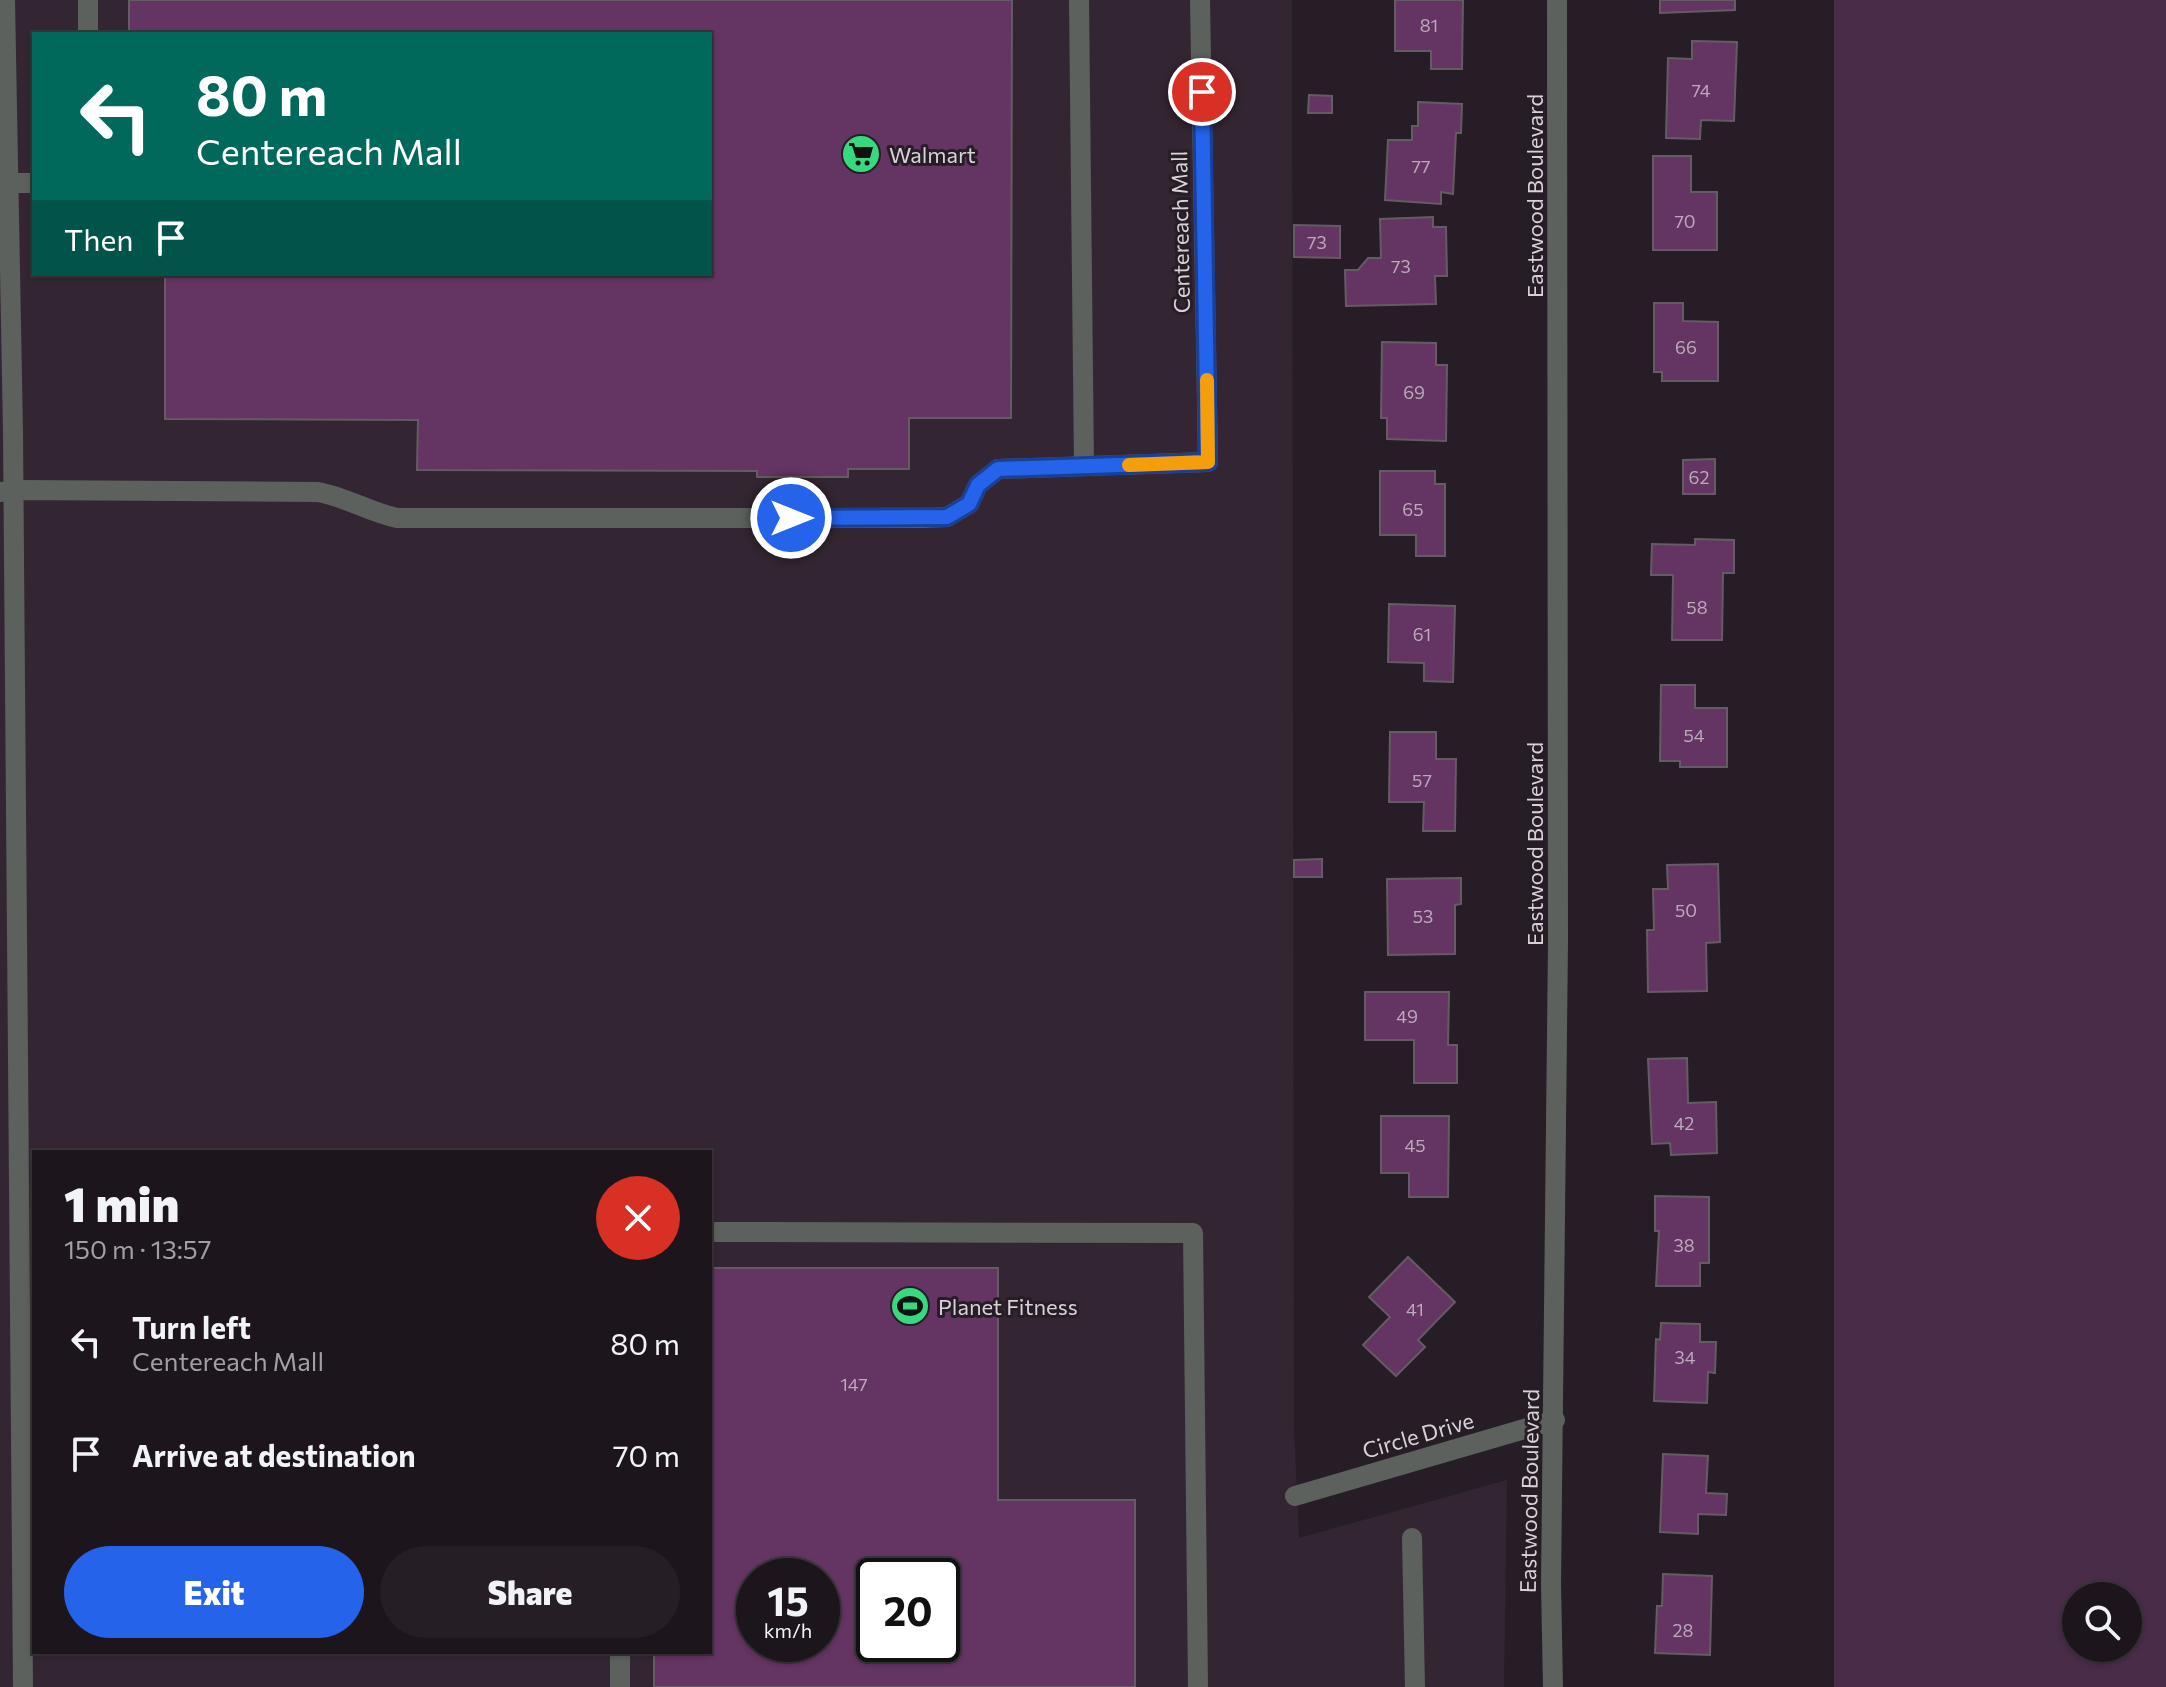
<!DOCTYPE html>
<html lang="en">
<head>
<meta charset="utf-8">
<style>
  body { margin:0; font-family:Commissioner,sans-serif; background:#251f25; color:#f1f3f6; height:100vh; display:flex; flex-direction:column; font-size:30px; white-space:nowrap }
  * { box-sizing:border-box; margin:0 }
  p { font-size:26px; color:#a09fa3 }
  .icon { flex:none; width:44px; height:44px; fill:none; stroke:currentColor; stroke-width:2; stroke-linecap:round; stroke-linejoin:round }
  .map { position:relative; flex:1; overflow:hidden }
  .sheet { position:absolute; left:32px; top:1150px; width:680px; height:504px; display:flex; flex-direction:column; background:#1c161c; border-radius:0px; box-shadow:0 2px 6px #0004,0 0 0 2px #3a353b }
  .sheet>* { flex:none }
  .top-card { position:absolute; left:32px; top:32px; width:680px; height:244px; border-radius:0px; box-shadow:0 2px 6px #0004,0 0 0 2px #3a353b; background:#00695c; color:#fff; overflow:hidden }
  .tools { position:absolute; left:2062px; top:1582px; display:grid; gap:16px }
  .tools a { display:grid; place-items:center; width:80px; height:80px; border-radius:50%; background:#1c161c; box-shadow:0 2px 6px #0004,0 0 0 2px #3a353b; font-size:40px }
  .speed { position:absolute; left:736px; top:1558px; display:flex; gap:16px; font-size:40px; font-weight:700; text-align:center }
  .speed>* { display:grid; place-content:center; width:104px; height:104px; border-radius:50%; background:#1c161c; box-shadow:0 2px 6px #0004,0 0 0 2px #3a353b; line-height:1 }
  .speed small { font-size:20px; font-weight:400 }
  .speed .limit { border:4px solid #111; border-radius:12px; background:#fff; color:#111 }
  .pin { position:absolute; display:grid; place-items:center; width:68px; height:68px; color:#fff; margin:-34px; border:4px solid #fff; border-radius:50%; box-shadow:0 2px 8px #0007 }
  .me { position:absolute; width:88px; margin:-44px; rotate:90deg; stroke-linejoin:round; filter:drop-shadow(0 0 6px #0008) }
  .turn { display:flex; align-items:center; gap:28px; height:168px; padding:0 32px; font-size:36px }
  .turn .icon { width:104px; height:104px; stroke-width:2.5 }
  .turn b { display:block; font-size:56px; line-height:68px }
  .then { display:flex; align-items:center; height:76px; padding:0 32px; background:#0003; gap:16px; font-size:30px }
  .round { display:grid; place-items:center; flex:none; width:84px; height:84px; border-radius:42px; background:#251f25 }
  .headline { display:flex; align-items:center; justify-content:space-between; height:136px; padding:0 32px }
  h1 { font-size:48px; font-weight:800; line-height:60px }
  .action { display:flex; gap:16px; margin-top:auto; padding:16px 32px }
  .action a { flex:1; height:92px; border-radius:48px; background:#2563eb; color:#fff; font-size:32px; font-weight:800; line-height:92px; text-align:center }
  .action a+a { background:#251f25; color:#f1f3f6 }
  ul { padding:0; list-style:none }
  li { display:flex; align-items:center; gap:24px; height:112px; padding:0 32px }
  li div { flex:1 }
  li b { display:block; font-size:30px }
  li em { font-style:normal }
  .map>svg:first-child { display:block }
</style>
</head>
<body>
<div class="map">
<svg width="2166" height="1687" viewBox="0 0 2166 1687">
  <rect width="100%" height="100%" fill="#261d26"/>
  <path fill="#332632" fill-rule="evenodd" d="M 0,0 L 1292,0 L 1294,1427 L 1299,1538 L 1507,1480 L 1504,1687 L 0,1687 ZM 34,34 L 710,34 L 710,274 L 34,274 ZM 34,1152 L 710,1152 L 710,1652 L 34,1652 ZM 754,1576 L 822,1576 L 822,1644 L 754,1644 ZM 874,1576 L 942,1576 L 942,1644 L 874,1644 Z"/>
  <path fill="#492c47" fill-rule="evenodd" d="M 1834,0 L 2166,0 L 2166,1687 L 1834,1687 ZM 2076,1596 L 2128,1596 L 2128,1648 L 2076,1648 Z"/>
  <g fill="#643462" stroke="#655b64" stroke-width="2" fill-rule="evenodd">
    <polygon points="129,0 1012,0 1011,418 909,418 909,469 848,469 848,477 757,477 757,471 417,470 418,420 165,419 165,274 710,274 710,34 129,34"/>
    <polygon points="1395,0 1463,0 1462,69 1431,69 1431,51 1395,51"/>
    <polygon points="1660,0 1735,0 1735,10 1660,13"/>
    <polygon points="1692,41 1737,42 1734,121 1701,120 1700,139 1666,138 1668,58 1692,59"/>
    <polygon points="1309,95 1332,96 1332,113 1308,113"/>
    <polygon points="1418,102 1462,104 1461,133 1456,133 1453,194 1441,192 1441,204 1385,200 1388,140 1412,140 1412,126 1418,126"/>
    <polygon points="1653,156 1691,156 1691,192 1717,192 1717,250 1653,250"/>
    <polygon points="1433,217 1433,227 1446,227 1447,276 1435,276 1436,304 1346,306 1345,270 1358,270 1368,258 1381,258 1380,219"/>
    <polygon points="1294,225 1340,226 1340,258 1294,257"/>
    <polygon points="1654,303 1683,303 1683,321 1718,322 1718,381 1662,381 1662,372 1654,372"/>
    <polygon points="1382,342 1436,343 1436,365 1447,365 1446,441 1387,439 1387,418 1381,418"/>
    <polygon points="1715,459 1715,494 1683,494 1683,460"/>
    <polygon points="1380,471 1435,471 1435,484 1445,484 1445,556 1416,556 1416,535 1380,535"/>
    <polygon points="1695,539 1734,540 1734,573 1723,573 1722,640 1672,640 1673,575 1651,575 1652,544 1695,545"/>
    <polygon points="1389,604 1455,606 1453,682 1424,681 1424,663 1388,662"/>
    <polygon points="1661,685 1695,685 1695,708 1727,708 1727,767 1680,767 1680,761 1660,761"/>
    <polygon points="1390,732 1436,732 1436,759 1456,759 1455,831 1423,831 1424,802 1389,802"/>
    <polygon points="1322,859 1322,877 1294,877 1294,860"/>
    <polygon points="1718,864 1720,942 1706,943 1707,991 1648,992 1647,930 1654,930 1653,889 1668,889 1667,865"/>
    <polygon points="1461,878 1461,904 1455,905 1455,954 1388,955 1387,879"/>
    <polygon points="1365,992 1449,992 1448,1045 1457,1045 1457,1083 1414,1083 1414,1040 1365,1040"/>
    <polygon points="1687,1058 1688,1103 1716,1102 1717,1153 1671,1155 1670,1143 1652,1144 1648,1059"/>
    <polygon points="1381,1116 1449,1116 1448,1197 1409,1197 1409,1173 1381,1173"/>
    <polygon points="1655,1196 1709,1197 1709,1263 1700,1263 1700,1286 1656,1286 1659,1231 1655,1231"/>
    <polygon points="1408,1257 1455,1302 1418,1340 1425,1347 1396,1376 1363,1345 1390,1317 1369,1297"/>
    <path d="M 710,1268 L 998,1268 L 998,1500 L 1135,1500 L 1135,1687 L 654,1687 L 654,1652 L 710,1652 ZM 754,1576 L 822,1576 L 822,1644 L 754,1644 ZM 874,1576 L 942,1576 L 942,1644 L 874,1644 Z"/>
    <polygon points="1661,1323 1700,1324 1700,1342 1716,1342 1715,1373 1708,1372 1707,1403 1654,1401 1656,1339 1660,1340"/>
    <polygon points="1663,1454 1708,1456 1706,1493 1727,1494 1726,1515 1698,1514 1698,1534 1660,1532"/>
    <polygon points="1663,1574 1712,1576 1710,1655 1655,1653 1657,1606 1662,1606"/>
  </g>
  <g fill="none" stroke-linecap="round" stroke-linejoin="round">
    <g stroke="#5c615d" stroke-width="20">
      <polyline points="5,0 13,432 23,1687"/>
      <polyline points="1079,0 1084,466"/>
      <polyline points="88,34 88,0"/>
      <polyline points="8,183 34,183"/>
      <path d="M 0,492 L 19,490 L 318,492 C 346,497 369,512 397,518 L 922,518 L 947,517 L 969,504 L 978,485 L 998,469 L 1208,462 L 1200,0"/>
      <polyline points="710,1232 1193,1233 1198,1687"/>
      <polyline points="1295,1496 1555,1420"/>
      <polyline points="1412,1538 1415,1687"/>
      <polyline points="620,1652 620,1687"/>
      <polyline points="1553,1687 1551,1584 1558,941 1557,0"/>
    </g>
  </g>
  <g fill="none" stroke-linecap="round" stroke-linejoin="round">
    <defs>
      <polyline id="route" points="791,518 947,517 969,504 978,485 998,469 1208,462 1202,92"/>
    </defs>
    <use href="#route" stroke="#184099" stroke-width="20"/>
    <use href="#route" stroke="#2563eb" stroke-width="14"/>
    <polyline stroke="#f59e0b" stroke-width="14" points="1129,465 1208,462 1207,380"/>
  </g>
  <defs>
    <symbol id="supermarket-disc" viewBox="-11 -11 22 22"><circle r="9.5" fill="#38d880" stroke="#261d26"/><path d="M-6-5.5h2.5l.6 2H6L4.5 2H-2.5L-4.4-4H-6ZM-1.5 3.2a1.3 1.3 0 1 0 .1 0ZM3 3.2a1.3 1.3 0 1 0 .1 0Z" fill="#111"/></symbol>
    <symbol id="stadium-disc" viewBox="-11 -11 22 22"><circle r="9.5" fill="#38d880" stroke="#261d26"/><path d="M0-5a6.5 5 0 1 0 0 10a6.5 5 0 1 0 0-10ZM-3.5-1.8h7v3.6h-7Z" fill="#111"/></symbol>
  </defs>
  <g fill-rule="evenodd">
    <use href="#supermarket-disc" x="839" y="132" width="44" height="44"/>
    <use href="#stadium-disc" x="888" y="1284" width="44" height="44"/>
  </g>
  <g text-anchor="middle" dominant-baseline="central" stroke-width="6" stroke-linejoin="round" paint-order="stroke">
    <g font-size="18" fill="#bbaaba">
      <text x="1429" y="25">81</text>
      <text x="1701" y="90">74</text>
      <text x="1421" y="166">77</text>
      <text x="1685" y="221">70</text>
      <text x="1317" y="242">73</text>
      <text x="1401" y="266">73</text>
      <text x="1686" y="347">66</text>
      <text x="1414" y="392">69</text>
      <text x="1699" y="477">62</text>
      <text x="1413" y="509">65</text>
      <text x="1697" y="607">58</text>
      <text x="1422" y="634">61</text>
      <text x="1694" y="735">54</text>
      <text x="1422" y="780">57</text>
      <text x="1686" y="910">50</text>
      <text x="1423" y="916">53</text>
      <text x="1407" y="1016">49</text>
      <text x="1684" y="1123">42</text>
      <text x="1415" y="1145">45</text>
      <text x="1684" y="1245">38</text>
      <text x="1415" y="1309">41</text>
      <text x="1685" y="1357">34</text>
      <text x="854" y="1384">147</text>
      <text x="1683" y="1630">28</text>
    </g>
    <g font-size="22" fill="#d8d2d7" stroke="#261d26" text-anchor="start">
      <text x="889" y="154">Walmart</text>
      <text x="938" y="1306">Planet Fitness</text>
    </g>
    <g font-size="22" fill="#d8d2d7" stroke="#261d26">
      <text transform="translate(1534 196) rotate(-90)">Eastwood Boulevard</text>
      <text transform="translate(1180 232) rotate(-91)">Centereach Mall</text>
      <text transform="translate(1534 844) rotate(-90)">Eastwood Boulevard</text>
      <text transform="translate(1418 1435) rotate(-16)">Circle Drive</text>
      <text transform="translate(1529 1491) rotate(-89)">Eastwood Boulevard</text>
    </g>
  </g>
</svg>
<div class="tools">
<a><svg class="icon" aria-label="search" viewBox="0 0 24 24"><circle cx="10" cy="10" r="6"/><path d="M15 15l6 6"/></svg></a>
</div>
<div class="speed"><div>15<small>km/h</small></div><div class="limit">20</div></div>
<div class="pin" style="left:1202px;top:92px;background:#d93025"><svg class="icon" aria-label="arrive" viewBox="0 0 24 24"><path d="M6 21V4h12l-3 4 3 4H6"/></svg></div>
<svg class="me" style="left:791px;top:518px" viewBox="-20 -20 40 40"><circle r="17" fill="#2563eb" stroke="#fff" stroke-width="3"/><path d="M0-11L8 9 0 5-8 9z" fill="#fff"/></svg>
<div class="top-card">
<div class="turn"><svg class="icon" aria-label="left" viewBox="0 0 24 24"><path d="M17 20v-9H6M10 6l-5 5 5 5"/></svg><div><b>80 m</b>Centereach Mall</div></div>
<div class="then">Then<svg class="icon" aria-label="arrive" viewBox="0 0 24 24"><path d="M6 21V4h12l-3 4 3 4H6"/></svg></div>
</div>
<section class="sheet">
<div class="headline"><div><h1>1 min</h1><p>150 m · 13:57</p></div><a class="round" style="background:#d93025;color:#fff"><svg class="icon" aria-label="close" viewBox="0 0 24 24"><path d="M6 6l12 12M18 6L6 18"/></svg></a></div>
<ul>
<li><svg class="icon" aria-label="left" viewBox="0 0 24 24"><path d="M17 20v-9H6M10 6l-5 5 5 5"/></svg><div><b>Turn left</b><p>Centereach Mall</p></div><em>80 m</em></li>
<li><svg class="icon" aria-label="arrive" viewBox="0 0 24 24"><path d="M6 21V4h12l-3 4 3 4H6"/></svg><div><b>Arrive at destination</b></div><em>70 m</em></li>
</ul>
<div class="action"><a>Exit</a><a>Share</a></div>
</section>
</div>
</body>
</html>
